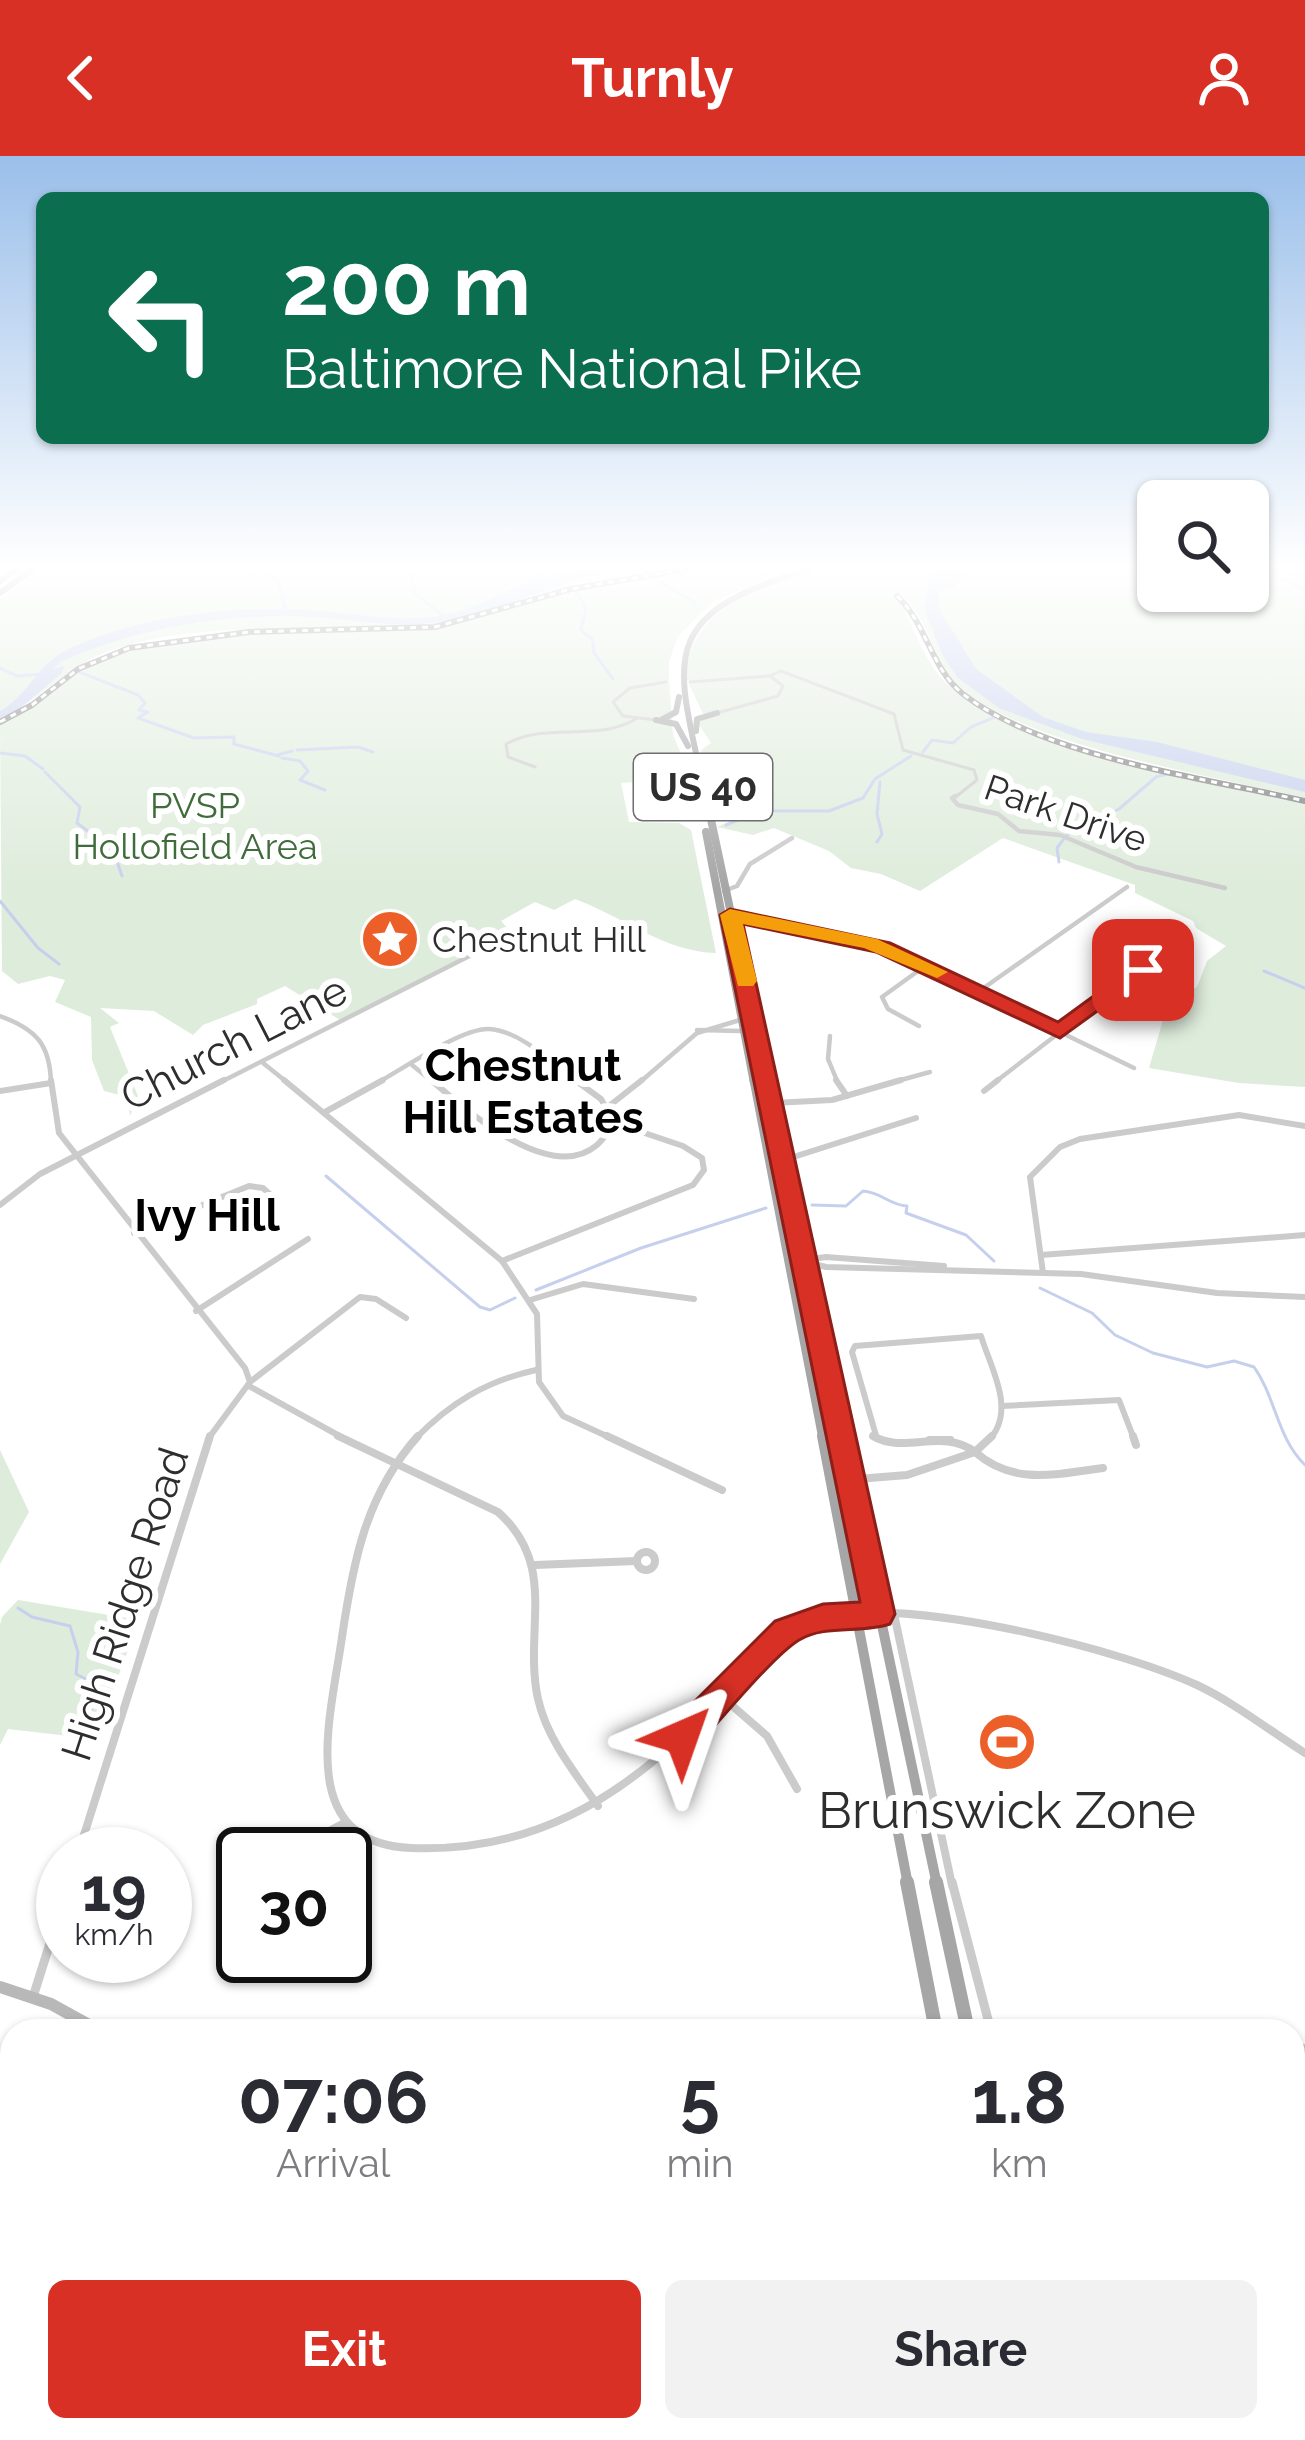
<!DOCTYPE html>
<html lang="en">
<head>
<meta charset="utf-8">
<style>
  body { margin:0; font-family:Raleway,sans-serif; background:#f2f2f3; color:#2b2b33; height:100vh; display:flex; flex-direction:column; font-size:45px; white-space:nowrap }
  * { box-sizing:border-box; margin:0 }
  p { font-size:39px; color:#7c7c81 }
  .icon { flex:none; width:66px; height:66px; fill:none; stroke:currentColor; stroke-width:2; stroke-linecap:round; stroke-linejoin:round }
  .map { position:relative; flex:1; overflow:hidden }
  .details { position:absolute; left:0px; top:1863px; width:1305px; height:423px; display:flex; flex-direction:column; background:#fff; border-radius:36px 36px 0 0; box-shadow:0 3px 9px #0004 }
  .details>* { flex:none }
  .guide { position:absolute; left:36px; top:36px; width:1233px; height:252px; border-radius:18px; box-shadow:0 3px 9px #0004; background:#0b6e4f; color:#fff; overflow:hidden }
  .buttons { position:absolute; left:1137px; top:324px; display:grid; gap:24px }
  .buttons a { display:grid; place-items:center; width:132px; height:132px; border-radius:18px; background:#fff; box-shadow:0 3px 9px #0004; font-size:60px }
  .speed { position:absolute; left:36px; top:1671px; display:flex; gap:24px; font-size:60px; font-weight:700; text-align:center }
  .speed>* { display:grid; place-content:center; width:156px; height:156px; border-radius:50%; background:#fff; box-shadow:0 3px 9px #0004; line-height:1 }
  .speed small { font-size:30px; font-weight:400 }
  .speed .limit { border:6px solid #111; border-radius:18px; background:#fff; color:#111 }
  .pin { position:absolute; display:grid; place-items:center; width:102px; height:102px; color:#fff; margin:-51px; border-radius:24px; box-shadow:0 6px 18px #0006 }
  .me { position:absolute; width:132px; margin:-66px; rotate:43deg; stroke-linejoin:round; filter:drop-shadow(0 0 9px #0008) }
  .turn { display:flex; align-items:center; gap:42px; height:252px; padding:0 48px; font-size:54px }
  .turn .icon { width:156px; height:156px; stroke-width:2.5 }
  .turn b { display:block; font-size:84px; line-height:102px }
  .eta { display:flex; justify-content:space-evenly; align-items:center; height:204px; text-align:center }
  .eta b { font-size:72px; font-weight:700; line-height:84px }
  .action { display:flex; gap:24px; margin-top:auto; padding:24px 48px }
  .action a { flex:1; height:138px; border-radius:18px; background:#d93025; color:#fff; font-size:48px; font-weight:700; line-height:138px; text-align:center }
  .action a+a { background:#f2f2f3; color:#2b2b33 }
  header { display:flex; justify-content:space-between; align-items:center; height:156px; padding:0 48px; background:#d93025; color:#fff; font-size:54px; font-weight:700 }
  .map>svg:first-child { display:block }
</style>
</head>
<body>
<header><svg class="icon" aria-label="back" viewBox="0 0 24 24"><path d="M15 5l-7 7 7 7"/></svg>Turnly<svg class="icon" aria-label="person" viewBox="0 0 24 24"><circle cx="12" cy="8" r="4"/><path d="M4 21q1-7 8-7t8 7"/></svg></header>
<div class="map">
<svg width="1305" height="2284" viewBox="0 0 1305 2284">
  <rect width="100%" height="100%" fill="#fff"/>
  <g fill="#deecdb">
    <path d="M 40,413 L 671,413 C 635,419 598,423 562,432 C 514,444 470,465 420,470 C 317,481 209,460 109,495 C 67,510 40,544 0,563 L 0,443 Z"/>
    <path d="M 705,413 L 789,413 L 713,446 L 678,480 L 669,506 L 669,524 L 673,579 L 682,600 L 681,623 L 621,627 L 629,666 L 679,667 L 691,674 L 716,797 C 664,796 622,760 575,743 L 554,754 L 535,746 L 501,765 L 509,774 L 477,779 L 498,781 L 479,794 L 340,864 L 285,830 L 257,843 L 257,848 L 203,869 L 193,879 L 154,855 L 100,852 L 119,867 L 110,871 L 138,940 L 130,960 L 127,941 L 104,935 L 92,904 L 91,861 L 55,846 L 65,824 L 50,820 L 18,828 L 2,815 L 0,567 L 40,545 L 78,514 L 145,490 L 230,479 L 440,472 L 572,434 Z"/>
    <path d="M 818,413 L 1158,413 L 1158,435 L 1248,435 L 1248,413 L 1305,413 L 1305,642 C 1214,620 1029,591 961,532 C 932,507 931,464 902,440 L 895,440 C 914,466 922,504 946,527 C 1009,592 1213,625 1305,648 L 1305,931 L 1239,927 L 1149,912 L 1168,847 L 1197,831 L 1207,805 L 1226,790 L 1196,772 L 1193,765 L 1135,737 L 1135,729 L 1003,682 L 920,735 L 881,718 L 851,712 L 829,695 L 774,672 L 753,679 L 717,671 L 744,659 L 726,648 L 716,649 L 712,642 L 714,634 L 708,630 L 701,594 L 711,587 L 698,567 L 705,562 L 689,528 L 695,525 L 685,524 C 688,453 759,429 818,413 Z"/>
    <polygon points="0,1294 29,1356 0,1408"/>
    <polygon points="18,1444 139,1464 95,1583 8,1573 0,1589 0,1469 2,1461"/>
    <polygon points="12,1938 12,2274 86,2274 85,2284 0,2284 0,1954"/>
  </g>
  <g fill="#c6d0ed">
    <path d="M 624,413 C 558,422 504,457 439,466 C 395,473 355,463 311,461 C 226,457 138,471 60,506 L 53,513 L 64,510 L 62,517 L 19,553 L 0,562 L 0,555 C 29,539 38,507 67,494 C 139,459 240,448 320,455 C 359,458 399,466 439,460 C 468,455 490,443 516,431 C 552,416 587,413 624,413 Z"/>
    <polygon points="942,413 965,414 960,427 939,437 938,451 976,513 1043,561 1086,576 1157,586 1305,624 1305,636 1082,583 999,552 957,521 943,500 925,456 928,425"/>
  </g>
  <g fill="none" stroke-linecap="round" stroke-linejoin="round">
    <g stroke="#c6d0ed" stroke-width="3">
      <polyline points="275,413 269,420 278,424 286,457"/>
      <polyline points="411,413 415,437 443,460"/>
      <polyline points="531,413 542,424"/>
      <polyline points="642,413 647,417"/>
      <polyline points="1262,413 1305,434"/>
      <polyline points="1276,413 1305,421"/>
      <polyline points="651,421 696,447"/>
      <polyline points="575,434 586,452 581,474 592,483 594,497 613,523"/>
      <polyline points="0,512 17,520 44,518"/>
      <polyline points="79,516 138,539 145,547 139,554 148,556 138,562 194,582 234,581 234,588 279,600"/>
      <polyline points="297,594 358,591 373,596"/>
      <polyline points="923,596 932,584 953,587 971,571 995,561"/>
      <polyline points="0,597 25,600 43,613"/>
      <polyline points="277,599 292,595"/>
      <polyline points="282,602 300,605 308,615 300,624 325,634"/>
      <polyline points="45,616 80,651 77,667 113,694 122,720"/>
      <polyline points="726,669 760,655 829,655 863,642 875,623 911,600"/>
      <polyline points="1067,679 1119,653 1156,621 1175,616"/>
      <polyline points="877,686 882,678 877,658 880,626"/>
      <polyline points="1059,706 1057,692 1063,684"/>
      <polyline points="0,745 38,792 59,808"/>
      <polyline points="1264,815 1305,832"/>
      <polyline points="326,1020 480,1151 490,1154 515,1142"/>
      <path d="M 812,1049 L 846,1050 L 863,1035 C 881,1036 889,1049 907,1050 L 906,1057 L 966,1079 L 994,1105"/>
      <path d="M 1040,1132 L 1092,1157 L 1115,1179 L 1153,1197 L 1207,1211 L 1234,1205 L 1254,1211 C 1276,1242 1277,1282 1305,1309"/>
      <polyline points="536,1134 641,1092 766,1052"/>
      <polyline points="18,1452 32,1461 70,1470 78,1496 76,1518 86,1523 92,1558 110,1569"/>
    </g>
    <g stroke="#c6d0ed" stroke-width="4.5">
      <polyline points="1293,2096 1305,2073"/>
      <polyline points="1293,2120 1305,2131"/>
      <polyline points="1293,2176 1305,2164"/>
      <polyline points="621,2274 654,2274"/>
      <polyline points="848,2274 862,2284"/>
      <polyline points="62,2284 65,2274"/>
      <polyline points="1110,2284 1125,2274"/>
    </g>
    <g stroke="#cbcbcb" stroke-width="3">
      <polyline points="690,526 770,520 781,515 894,558 903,594 974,614 977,624 953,643"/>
      <polyline points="717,557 778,540 783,530 770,520"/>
      <polyline points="656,564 623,560 613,546 630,532 666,526"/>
      <path d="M 535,611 L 508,601 L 506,588 C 548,565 595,587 636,563"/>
    </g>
    <g stroke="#cbcbcb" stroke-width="4.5">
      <polyline points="955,640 952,642 958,649 998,658 1019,675 1060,679 1136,711 1225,732"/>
      <polyline points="724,735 737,730 750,708 792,682"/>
      <polyline points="731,759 893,795 1134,912"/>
      <polygon points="1139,815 1157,820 1150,825 1134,819"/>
      <polyline points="978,836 1127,731"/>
      <path d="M 0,860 C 36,873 50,888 51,927"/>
      <polyline points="919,870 888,853 882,841 925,810"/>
      <polyline points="697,874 741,875"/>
      <polyline points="830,880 828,903 838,927"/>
      <polyline points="263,907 288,927"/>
      <polyline points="412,909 434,927"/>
      <polyline points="219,927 499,785"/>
      <path d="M 377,927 C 403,913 461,872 489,873 C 522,875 554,909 579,927"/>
      <polyline points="639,927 697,877 740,864"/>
      <polyline points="890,927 930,916"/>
      <polyline points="994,927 1134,819"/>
    </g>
    <g stroke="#cbcbcb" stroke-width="6">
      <polyline points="51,924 59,977 245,1212 250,1226 208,1283"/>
      <polyline points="284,924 502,1105 537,1158 539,1226 563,1260 613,1283"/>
      <path d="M 431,924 C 466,954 550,1029 597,989 C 604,983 609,974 615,967"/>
      <polyline points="836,924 847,940"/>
      <polyline points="0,935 51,927"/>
      <polyline points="984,935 998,924"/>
      <polyline points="773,947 832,944 901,924"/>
      <polyline points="609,950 642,924"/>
      <polyline points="325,956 383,924"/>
      <polyline points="784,1004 916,962"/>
      <polyline points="0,1049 40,1018 224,924"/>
      <polyline points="134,1077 249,1030 263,1032 273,1041"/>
      <polyline points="1041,1099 1305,1079"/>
      <polyline points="502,1105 693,1029 704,1014 702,1002 683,990 615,967 601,943 575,924"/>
      <polyline points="790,1106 826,1101 944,1110"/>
      <polyline points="806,1106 826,1111 1081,1118 1217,1137 1305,1141"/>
      <polyline points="1043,1117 1030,1021 1060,991 1080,983 1239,959 1305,970"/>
      <polyline points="530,1144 583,1128 694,1143"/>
      <polyline points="196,1155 308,1083"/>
      <polyline points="250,1226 360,1141 376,1143 406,1162"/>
      <polyline points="249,1230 345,1283"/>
      <polyline points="1002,1250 1119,1244 1134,1283"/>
      <path d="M 415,1283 C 450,1247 486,1225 536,1214"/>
      <path d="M 877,1283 L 852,1196 L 855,1190 L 981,1180 C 991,1213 1016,1253 990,1283"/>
      <polyline points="929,1283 951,1283"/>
    </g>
    <g stroke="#cbcbcb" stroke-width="8">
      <path d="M 338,1280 L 498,1356 C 559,1410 523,1474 538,1543 C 547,1583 575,1617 598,1650"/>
      <path d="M 418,1280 C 366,1338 353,1406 342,1481 C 331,1560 293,1687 411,1692 C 529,1697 620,1644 700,1562 C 751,1511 774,1465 852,1458 C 938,1449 1118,1493 1197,1529 C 1235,1547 1270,1575 1305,1597"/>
      <polyline points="607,1280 722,1334"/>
      <path d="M 873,1280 C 905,1299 942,1271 975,1296"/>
      <polyline points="1133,1280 1136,1289"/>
      <path d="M 975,1296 C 1014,1330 1056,1318 1103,1312"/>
      <polyline points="975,1296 992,1280"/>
      <polyline points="833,1325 907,1319 975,1296"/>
      <circle cx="646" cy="1405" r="9"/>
      <polyline points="535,1409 636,1405"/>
      <polyline points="894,1458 952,1729"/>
      <polyline points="721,1540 767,1580 797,1633"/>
      <polyline points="78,1698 210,1280"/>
      <polyline points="287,1698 344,1667"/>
    </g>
    <g stroke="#cbcbcb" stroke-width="9">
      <polyline points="952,1726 991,1875"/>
      <polyline points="33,1841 63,1746"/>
      <polyline points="1293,1890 1305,1893"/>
    </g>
    <polyline stroke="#cbcbcb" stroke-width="12" points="302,2284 308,2274"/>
    <g stroke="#b8b8b8" stroke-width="12">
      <polyline points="0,1831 51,1848 100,1875"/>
      <polyline points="561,2274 572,2284"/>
    </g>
    <g stroke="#a6a6a6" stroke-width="6">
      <polyline points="663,563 676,556 679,541"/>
      <polyline points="656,564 676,568 688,590"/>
      <polyline points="696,575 697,563 717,557"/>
      <path d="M 706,643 C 677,505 650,460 810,413"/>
    </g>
    <g stroke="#a6a6a6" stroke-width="8">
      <polyline points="706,640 767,927"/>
      <polyline points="706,676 754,927"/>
    </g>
    <g stroke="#a6a6a6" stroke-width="9">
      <polyline points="754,924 823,1283"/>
      <polyline points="766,924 842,1283"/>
    </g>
    <g stroke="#a6a6a6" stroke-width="10">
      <polyline points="822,1280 908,1729"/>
      <polyline points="842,1280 937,1729"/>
    </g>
    <g stroke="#a6a6a6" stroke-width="14">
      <polyline points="907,1726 936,1875"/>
      <polyline points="936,1726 968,1875"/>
      <polyline points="1008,2274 1010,2284"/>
      <polyline points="1050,2274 1052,2284"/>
    </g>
    <g stroke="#959595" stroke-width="6">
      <polyline points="0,425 16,413"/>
      <polyline points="0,437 33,413"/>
    </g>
    <defs>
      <g id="rail">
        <path d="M 897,440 C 927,468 931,513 963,538 C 1044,601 1205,622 1305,645"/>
        <polyline points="0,566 32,549 78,513 129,492 249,476 435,471 571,433 687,413"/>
      </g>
    </defs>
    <use href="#rail" stroke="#838383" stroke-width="6"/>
    <use href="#rail" stroke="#fff" stroke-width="3" stroke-dasharray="6" stroke-linecap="butt"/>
  </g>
  <linearGradient id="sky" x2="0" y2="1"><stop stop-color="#9abfea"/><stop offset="0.56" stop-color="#fff"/><stop offset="1" stop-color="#fff" stop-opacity="0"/></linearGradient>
  <rect width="1305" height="733" fill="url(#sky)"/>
  <path fill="#d93025" stroke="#8d1f18" stroke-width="3" d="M 730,753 L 890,787 L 1058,866 L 1136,809 L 1143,807 L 1154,814 L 1060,882 L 876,796 L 743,768 L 895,1458 L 890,1468 C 861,1478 826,1468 799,1484 C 773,1500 719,1566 695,1592 L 682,1596 L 670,1592 L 665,1581 L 670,1570 L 775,1465 L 823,1448 L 860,1446 L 720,759 Z"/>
  <polygon fill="#f59e0b" points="730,753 877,783 948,816 937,822 864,792 743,768 757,825 753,830 738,830 720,759"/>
  <defs>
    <symbol id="sight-disc" viewBox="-11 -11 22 22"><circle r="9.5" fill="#ed5f29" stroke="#fff"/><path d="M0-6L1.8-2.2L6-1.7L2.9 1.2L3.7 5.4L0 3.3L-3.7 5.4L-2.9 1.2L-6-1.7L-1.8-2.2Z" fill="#fff"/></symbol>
    <symbol id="stadium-disc" viewBox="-11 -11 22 22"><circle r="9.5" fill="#ed5f29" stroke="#fff"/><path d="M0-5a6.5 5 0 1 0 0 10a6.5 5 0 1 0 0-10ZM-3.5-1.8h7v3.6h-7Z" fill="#fff"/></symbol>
  </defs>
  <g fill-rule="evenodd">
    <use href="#sight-disc" x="357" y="750" width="66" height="66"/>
    <use href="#stadium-disc" x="974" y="1553" width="66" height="66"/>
  </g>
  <g text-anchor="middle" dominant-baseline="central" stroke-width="12" stroke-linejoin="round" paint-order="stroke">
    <g font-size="36" fill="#3f6c3a" stroke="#fff">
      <text x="195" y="649">PVSP<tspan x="195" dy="41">Hollofield Area</tspan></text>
    </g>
    <g font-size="36" fill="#2e2e2e" stroke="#fff">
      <text transform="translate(1066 657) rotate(19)">Park Drive</text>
    </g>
    <g font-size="36" fill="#2e2e2e" stroke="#fff" text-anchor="start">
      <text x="432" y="783">Chestnut Hill</text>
    </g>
    <rect fill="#fff" stroke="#6d6d6d" stroke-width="3" x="634" y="598" width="138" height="66" rx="9"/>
    <g font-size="39" font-weight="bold" fill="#2e2e2e">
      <text x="703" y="631">US 40</text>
    </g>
    <g font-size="42" fill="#2e2e2e" stroke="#fff">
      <text transform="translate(234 887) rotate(-27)">Church Lane</text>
      <text transform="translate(125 1448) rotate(-72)">High Ridge Road</text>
    </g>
    <g font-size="45" font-weight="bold" fill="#000" stroke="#fff">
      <text x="523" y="909">Chestnut<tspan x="523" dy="52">Hill Estates</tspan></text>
      <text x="207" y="1059">Ivy Hill</text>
    </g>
    <g font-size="51" fill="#2e2e2e" stroke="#fff">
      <text x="1007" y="1654">Brunswick Zone</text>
    </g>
  </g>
</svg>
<div class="buttons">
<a><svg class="icon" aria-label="search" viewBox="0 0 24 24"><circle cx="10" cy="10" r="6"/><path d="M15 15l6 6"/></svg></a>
</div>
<div class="speed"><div>19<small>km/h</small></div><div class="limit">30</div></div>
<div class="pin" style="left:1143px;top:814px;background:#d93025"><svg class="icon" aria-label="arrive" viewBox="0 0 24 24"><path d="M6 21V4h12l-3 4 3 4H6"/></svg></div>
<svg class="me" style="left:682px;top:1581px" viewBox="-20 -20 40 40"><path d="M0-17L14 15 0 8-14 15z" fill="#d93025" stroke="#fff" stroke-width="4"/></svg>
<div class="guide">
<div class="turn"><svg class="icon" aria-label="left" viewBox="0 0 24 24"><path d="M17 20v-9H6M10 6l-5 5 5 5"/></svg><div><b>200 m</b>Baltimore National Pike</div></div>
</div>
<section class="details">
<div class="eta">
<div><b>07:06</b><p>Arrival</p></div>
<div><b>5</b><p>min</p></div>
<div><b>1.8</b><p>km</p></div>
</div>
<div class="action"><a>Exit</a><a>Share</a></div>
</section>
</div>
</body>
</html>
